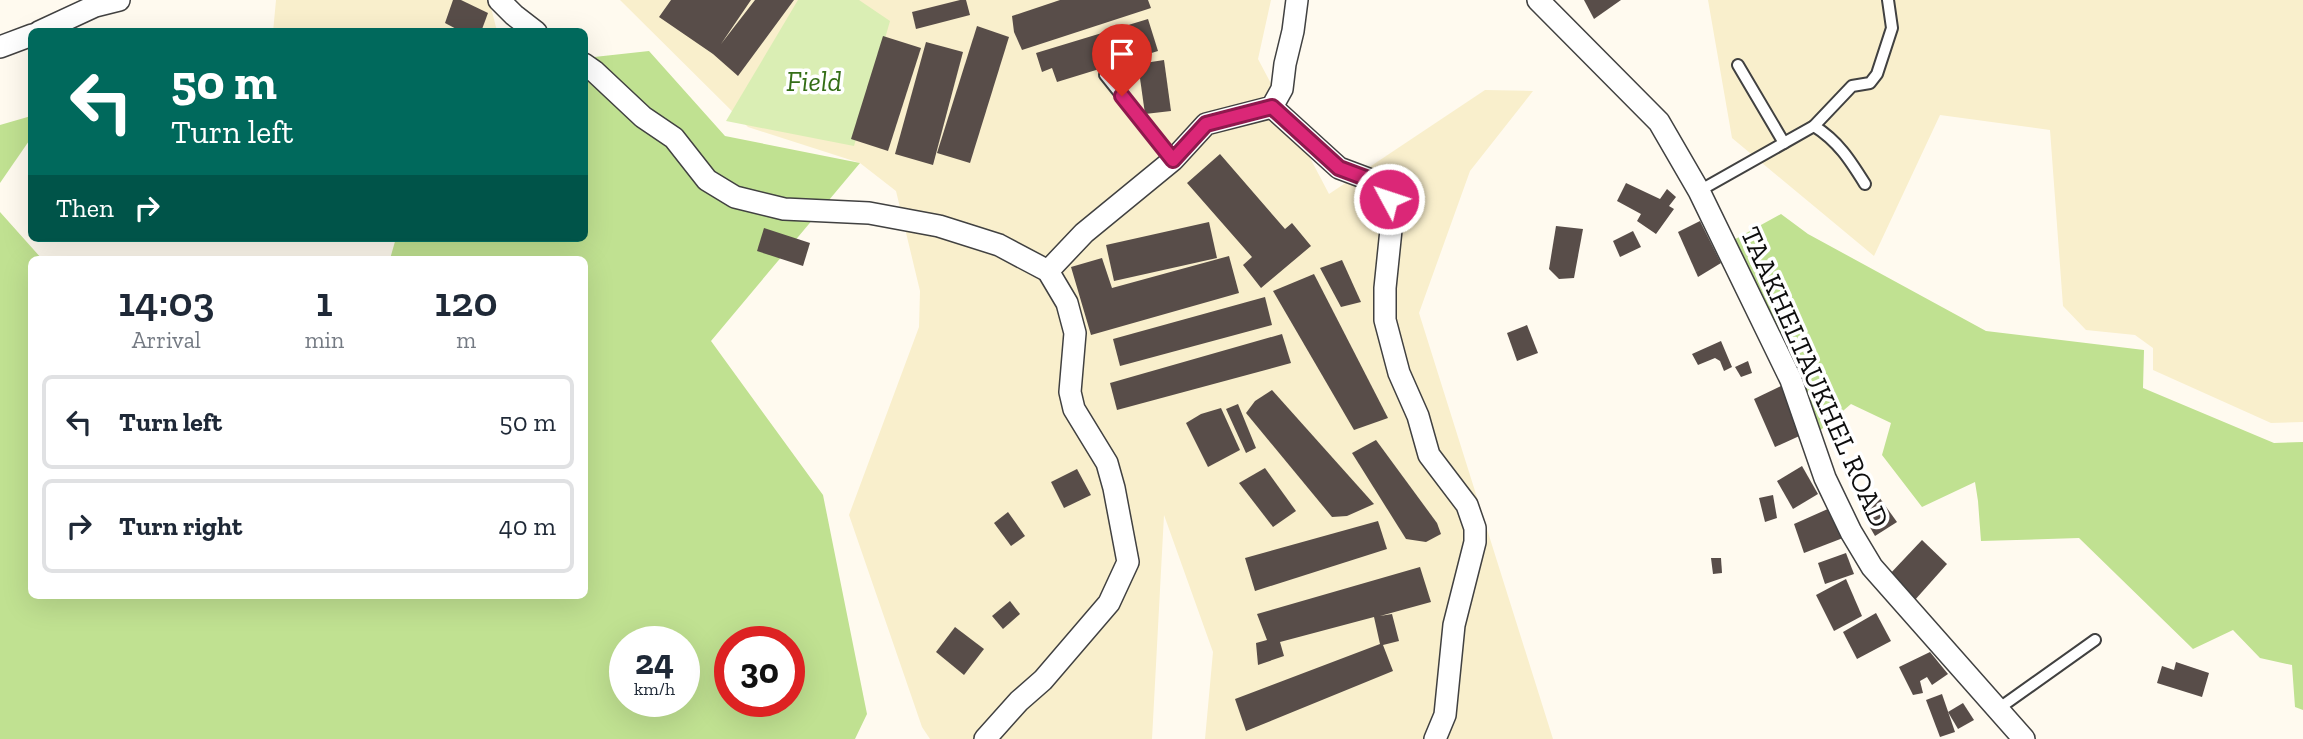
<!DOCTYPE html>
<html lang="en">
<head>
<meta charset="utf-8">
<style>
  body { margin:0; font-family:"Zilla Slab",serif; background:#f2f2f3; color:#1f2937; height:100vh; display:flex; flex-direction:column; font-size:26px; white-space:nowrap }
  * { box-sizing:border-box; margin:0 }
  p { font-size:23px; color:#747a83 }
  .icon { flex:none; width:38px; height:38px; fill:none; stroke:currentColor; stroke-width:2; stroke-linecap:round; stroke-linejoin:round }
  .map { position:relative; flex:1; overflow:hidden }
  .side { position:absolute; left:28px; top:256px; width:560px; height:343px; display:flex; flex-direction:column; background:#fff; border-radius:10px; box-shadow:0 7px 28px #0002 }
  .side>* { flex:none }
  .banner { position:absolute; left:28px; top:28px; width:560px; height:214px; border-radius:10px; box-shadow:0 7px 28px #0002; background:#00695c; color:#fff; overflow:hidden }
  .speed { position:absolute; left:609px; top:626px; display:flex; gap:14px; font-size:35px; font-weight:700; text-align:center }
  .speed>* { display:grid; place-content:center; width:91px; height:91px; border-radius:50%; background:#fff; box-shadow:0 7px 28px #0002; line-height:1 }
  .speed small { font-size:18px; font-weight:400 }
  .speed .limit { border:10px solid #d22; background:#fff; color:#111 }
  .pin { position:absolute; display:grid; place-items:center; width:60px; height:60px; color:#fff; margin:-72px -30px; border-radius:50% 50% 50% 0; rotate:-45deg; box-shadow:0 0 7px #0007 }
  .pin .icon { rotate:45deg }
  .me { position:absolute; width:77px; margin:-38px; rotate:310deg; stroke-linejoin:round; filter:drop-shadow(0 0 5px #0008) }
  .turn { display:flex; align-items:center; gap:24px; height:147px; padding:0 28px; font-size:32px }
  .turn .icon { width:91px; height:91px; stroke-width:2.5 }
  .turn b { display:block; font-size:49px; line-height:60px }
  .then { display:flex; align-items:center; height:66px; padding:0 28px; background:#0003; gap:14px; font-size:26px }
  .eta { display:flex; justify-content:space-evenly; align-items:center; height:119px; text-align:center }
  .eta b { font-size:42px; font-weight:600; line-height:49px }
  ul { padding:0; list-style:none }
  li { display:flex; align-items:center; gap:21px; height:94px; margin:0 14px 10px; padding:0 14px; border:4px solid #e0e1e3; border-radius:10px }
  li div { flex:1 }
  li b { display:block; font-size:26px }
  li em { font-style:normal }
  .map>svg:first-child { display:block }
</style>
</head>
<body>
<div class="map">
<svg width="2303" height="739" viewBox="0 0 2303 739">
  <rect width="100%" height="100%" fill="#fffaef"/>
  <g fill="#f9efcc">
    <polygon points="276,0 489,0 497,31 273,32"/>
    <polygon points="620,0 1271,0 1258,59 1329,194 1485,90 1533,91 1470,171 1419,313 1553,739 1205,739 1213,652 1164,515 1152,739 930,739 922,727 849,515 919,327 920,291 896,191 860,163 748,127"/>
    <polygon points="1708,0 2303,0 2303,422 2271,423 2153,370 2153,348 2135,335 2086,330 2063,306 2050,130 1940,115 1874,256 1732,138"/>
  </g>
  <polygon fill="#daeeb4" points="798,0 859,0 890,21 854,146 726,121"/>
  <g fill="#c0e191" fill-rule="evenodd">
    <path d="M 649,51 L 725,136 L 860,163 L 711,341 L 823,495 L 867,714 L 855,739 L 0,739 L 0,212 L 42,259 L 32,259 L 32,595 L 584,595 L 584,259 L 390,259 L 396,238 L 584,238 L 585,58 ZM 625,642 L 684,642 L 684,702 L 625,702 ZM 730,642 L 789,642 L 789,702 L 730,702 Z"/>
    <polygon points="31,116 31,138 0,183 0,125"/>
    <polygon points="1781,214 1808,234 1986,331 2144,350 2143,388 2274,443 2303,442 2303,710 2295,707 2292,665 2260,658 2233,630 2193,649 2079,538 1981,541 1978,501 1975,482 1922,507 1882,455 1891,423 1851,404 1816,434 1730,242"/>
  </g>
  <g fill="#584d49">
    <polygon points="453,0 461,0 488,13 481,32 462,32 445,23"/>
    <polygon points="671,0 751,0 721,44 755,0 794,0 738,76 713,54 659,17"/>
    <polygon points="960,0 966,0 970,15 916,29 912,12"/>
    <polygon points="1060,0 1148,0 1151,8 1022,50 1014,32 1012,16"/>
    <polygon points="1584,0 1621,0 1594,19"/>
    <polygon points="1148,19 1158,51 1057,82 1052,68 1042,72 1036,53"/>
    <polygon points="977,26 1009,37 970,163 937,153"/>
    <polygon points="883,36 921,48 888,151 851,139"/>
    <polygon points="926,42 963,52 933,165 895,154"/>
    <polygon points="1164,60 1171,111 1145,114 1138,64"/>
    <polygon points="1220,154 1285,229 1292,223 1311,246 1261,288 1243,265 1252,257 1187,183"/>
    <polygon points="1626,183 1660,199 1667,189 1676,197 1669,206 1674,209 1656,234 1637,221 1641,214 1617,201"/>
    <polygon points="1700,221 1721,263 1698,277 1678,232"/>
    <polygon points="1209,222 1217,258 1114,281 1106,245"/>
    <polygon points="1556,226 1583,229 1574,278 1559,279 1549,269"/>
    <polygon points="764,228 810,243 803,266 757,251"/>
    <polygon points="1633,231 1641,247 1620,257 1613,241"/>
    <polygon points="1229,256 1239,293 1091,335 1071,267 1102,258 1112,288"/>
    <polygon points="1342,260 1361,302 1341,307 1320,268"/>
    <polygon points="1314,274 1388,418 1354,430 1273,291"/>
    <polygon points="1265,297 1272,325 1120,366 1113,339"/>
    <polygon points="1527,325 1538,353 1517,361 1507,333"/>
    <polygon points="1282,334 1291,363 1117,410 1110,383"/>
    <polygon points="1721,341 1732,367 1724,371 1720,361 1715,358 1698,365 1692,354"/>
    <polygon points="1748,361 1752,373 1741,377 1735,367"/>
    <polygon points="1785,384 1806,433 1775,447 1754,399"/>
    <polygon points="1272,390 1374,504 1347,516 1332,517 1246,413 1255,401"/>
    <polygon points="1238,404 1256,448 1246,453 1226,409"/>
    <polygon points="1221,408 1240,450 1208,467 1186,423 1201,414"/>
    <polygon points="1376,440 1437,523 1441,534 1426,542 1406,539 1352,453"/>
    <polygon points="1802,466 1818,494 1793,509 1777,481"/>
    <polygon points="1265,468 1296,511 1273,527 1239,483"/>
    <polygon points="1077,469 1091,495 1064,508 1051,482"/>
    <polygon points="1773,495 1777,518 1765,522 1759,498"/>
    <polygon points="1879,497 1897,522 1875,536 1860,510"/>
    <polygon points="1830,508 1843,538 1804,553 1794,524"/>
    <polygon points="1008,512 1025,536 1011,546 994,523"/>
    <polygon points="1378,521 1387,549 1255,591 1245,558"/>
    <polygon points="1922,540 1947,564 1914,601 1888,576"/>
    <polygon points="1846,553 1854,574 1825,584 1818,563"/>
    <polygon points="1711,558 1721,558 1722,573 1713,574"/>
    <polygon points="1420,567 1431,602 1380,616 1392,614 1399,641 1383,645 1393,671 1246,731 1235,699 1380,644 1374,617 1280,642 1284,656 1258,665 1256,643 1267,640 1257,614"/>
    <polygon points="1846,579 1862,616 1834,631 1816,595"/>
    <polygon points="1010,601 1020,614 1003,629 992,616"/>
    <polygon points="1876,613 1891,641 1857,659 1843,632"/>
    <polygon points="955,627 984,649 964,675 936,652"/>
    <polygon points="1930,652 1948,674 1932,685 1927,677 1920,681 1923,693 1913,695 1899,667"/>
    <polygon points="2176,662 2209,673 2202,697 2157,683 2162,666 2174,670"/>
    <polygon points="1942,694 1955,732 1940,737 1926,700"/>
    <polygon points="1963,703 1974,720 1958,729 1948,712"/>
  </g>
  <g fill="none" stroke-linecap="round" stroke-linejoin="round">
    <defs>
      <g id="service">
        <polyline points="1738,65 1784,143"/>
        <polyline points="1105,75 1173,160"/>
        <path d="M 1814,126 C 1838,141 1850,160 1865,184"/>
        <polyline points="1699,191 1814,126 1852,86 1870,83 1877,74 1892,28 1888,0"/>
        <polyline points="1998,709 2095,640"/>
      </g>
      <g id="minor">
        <polyline points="499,0 514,15 536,32"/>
        <polyline points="1538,0 1659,122 1699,191 1791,380 1825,478 1851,532 1872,567 2024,739"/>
        <polyline points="39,32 95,6 119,0"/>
        <polyline points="0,47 32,35"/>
        <polyline points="584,64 594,71 643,117 674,138 707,180 735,197 784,209 869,213 939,226 999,245 1048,271 1067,303 1075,333 1070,392 1074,409 1107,463 1114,488 1128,562 1109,603 1043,680 1019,701 985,739"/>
        <polyline points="1272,107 1339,168 1379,183 1389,199 1392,220 1385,288 1385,320 1399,373 1418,416 1429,455 1467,505 1475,528 1475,542 1454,625 1445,715 1435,739"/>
        <polyline points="1048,271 1084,233 1173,160 1206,124 1272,107 1282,89 1285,64 1293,31 1297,0"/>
      </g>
    </defs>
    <use href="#service" stroke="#414141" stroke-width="14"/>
    <use href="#minor" stroke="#414141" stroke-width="24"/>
    <use href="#service" stroke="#fff" stroke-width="10"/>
    <use href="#minor" stroke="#fff" stroke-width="21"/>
  </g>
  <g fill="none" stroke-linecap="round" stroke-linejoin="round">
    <defs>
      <polyline id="route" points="1122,96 1173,160 1206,124 1272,107 1339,168 1379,183 1389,199"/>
    </defs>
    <use href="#route" stroke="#8e194d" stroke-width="18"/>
    <use href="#route" stroke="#db2777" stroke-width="12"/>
  </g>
  <g text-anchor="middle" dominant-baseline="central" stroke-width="7" stroke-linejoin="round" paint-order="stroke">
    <g font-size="28" font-style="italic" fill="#346e17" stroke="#fff">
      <text x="814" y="81">Field</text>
    </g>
    <g font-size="28" fill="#0e0e0e" stroke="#fff">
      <text transform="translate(1815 377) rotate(66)">TAAKHELTAUKHEL ROAD</text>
    </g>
  </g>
</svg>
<div class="speed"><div>24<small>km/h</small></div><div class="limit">30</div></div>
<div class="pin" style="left:1122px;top:96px;background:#d93025"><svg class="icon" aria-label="arrive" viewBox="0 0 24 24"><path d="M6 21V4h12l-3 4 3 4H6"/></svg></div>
<svg class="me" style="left:1389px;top:199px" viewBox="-20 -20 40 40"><circle r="17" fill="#db2777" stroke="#fff" stroke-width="3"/><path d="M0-11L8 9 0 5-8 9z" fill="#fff"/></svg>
<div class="banner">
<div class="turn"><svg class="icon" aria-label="left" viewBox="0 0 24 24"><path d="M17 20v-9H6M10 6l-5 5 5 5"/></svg><div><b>50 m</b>Turn left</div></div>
<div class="then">Then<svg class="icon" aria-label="right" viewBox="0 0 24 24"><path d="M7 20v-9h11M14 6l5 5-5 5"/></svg></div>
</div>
<section class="side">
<div class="eta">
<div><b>14:03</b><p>Arrival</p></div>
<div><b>1</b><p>min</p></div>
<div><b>120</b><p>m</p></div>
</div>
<ul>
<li><svg class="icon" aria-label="left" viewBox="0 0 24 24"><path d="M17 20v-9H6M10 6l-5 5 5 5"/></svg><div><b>Turn left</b></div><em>50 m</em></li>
<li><svg class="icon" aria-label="right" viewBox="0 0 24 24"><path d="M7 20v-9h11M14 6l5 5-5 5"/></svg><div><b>Turn right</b></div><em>40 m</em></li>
</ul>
</section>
</div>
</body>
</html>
